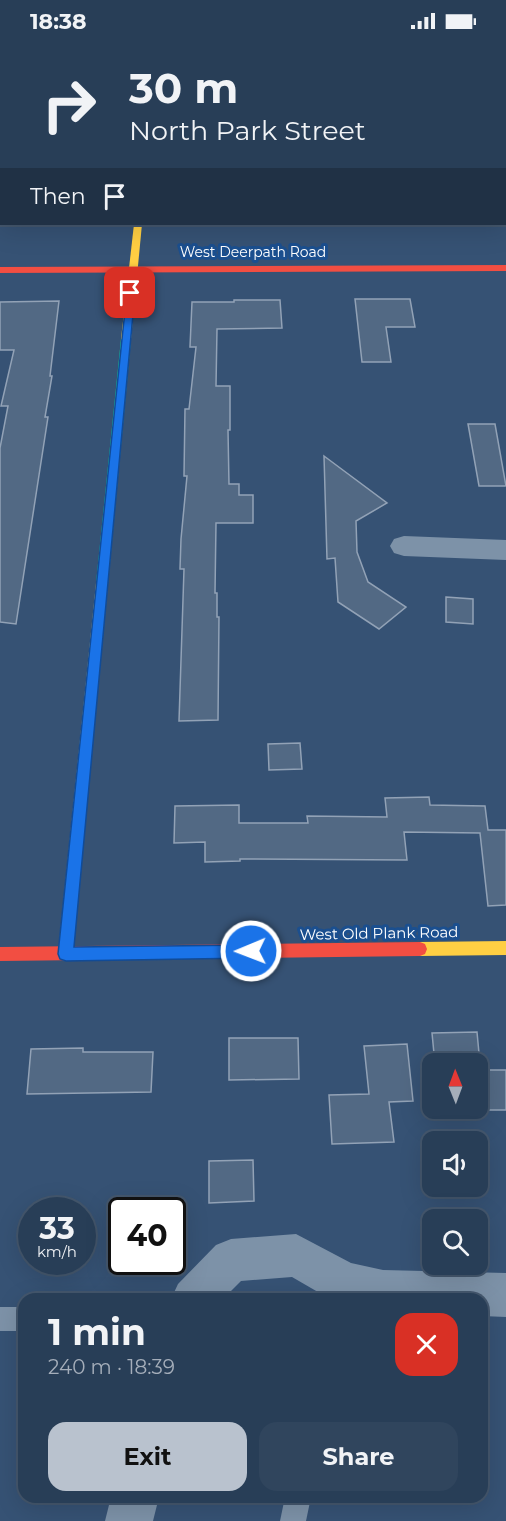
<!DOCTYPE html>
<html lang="en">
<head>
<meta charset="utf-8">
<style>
  body { margin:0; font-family:Montserrat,sans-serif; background:#30455d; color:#f1f3f6; height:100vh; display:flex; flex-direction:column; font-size:22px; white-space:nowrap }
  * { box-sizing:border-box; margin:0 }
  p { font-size:20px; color:#a5aeba }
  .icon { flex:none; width:33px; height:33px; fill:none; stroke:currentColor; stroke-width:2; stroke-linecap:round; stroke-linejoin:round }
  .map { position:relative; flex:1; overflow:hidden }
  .panel { position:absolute; left:18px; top:1251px; width:470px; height:210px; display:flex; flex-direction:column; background:#283e57; border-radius:18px; box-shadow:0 6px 24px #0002,0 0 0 2px #44576d }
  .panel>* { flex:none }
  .guide { position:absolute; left:0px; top:0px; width:507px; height:183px; box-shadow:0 6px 24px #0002,0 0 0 2px #44576d; background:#283e57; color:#f1f3f6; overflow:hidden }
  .needle { width:39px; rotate:359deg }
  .controls { position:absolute; left:422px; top:1011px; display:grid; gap:12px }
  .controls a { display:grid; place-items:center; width:66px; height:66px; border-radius:12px; background:#283e57; box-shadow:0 6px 24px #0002,0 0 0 2px #44576d; font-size:30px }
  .speed { position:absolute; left:18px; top:1155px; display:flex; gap:12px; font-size:30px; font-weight:700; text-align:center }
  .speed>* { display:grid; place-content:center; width:78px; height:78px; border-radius:50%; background:#283e57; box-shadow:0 6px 24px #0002,0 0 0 2px #44576d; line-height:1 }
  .speed small { font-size:15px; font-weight:400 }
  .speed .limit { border:3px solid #111; border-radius:9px; background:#fff; color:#111 }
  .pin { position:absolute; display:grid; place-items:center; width:51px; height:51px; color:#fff; margin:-26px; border-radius:12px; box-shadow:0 3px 9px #0006 }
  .me { position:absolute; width:66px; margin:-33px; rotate:269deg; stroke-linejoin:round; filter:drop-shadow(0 0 4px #0008) }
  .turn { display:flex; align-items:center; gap:21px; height:126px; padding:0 30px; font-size:27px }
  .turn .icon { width:78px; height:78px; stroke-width:2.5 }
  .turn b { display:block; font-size:42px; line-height:51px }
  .then { display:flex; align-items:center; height:57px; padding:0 30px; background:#0003; gap:12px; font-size:22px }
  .round { display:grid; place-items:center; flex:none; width:63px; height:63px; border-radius:18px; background:#30455d }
  .overview { display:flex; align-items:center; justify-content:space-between; height:102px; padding:0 30px }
  h1 { font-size:36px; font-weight:700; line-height:45px }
  .button { display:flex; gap:12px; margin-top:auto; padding:12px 30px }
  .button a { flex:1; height:69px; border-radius:18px; background:#b9c2ce; color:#111; font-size:24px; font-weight:700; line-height:69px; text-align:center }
  .button a+a { background:#30455d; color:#f1f3f6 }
  .status { display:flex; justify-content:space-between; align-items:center; height:42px; padding:0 30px; background:#283e57; direction:ltr }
  .status svg { height:16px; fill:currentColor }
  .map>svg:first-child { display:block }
</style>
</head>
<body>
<div class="status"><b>18:38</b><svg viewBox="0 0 49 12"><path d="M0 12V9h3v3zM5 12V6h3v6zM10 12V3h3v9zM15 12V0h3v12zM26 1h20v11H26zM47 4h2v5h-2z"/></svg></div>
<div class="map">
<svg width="506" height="1479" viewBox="0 0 506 1479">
  <rect width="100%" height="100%" fill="#365274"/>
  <g fill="#526984" stroke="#92a2b6" stroke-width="1.5">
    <polygon points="355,257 410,257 415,285 386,285 391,320 362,320"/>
    <polygon points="234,258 280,258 282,286 217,287 216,344 230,344 230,388 228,388 229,442 239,442 239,453 253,453 253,481 216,481 215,551 217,551 217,575 219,575 218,678 179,679 184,527 180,527 181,497 187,434 184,434 185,367 189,367 196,305 190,305 192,260 234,260"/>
    <polygon points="59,259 50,334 52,334 45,375 48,375 16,582 0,580 0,406 8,364 1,364 14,308 0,308 0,260"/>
    <polygon points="468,382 495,382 506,444 479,444"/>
    <polygon points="324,414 387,461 356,479 357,510 368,540 406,565 379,587 338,560 335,516 327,517"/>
    <polygon points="446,555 473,557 473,582 446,580"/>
    <polygon points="300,701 302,727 269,728 268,702"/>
    <polygon points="429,755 430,763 485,764 488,788 506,788 506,863 488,864 480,791 404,790 407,818 240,817 240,819 205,820 205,800 174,801 175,764 239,763 239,781 308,781 307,774 387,775 385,756"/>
    <polygon points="477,990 480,1022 435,1022 432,991"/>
    <polygon points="229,996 298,996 299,1037 229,1038"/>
    <polygon points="407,1002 413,1059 389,1060 394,1100 332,1102 329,1053 369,1052 364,1004"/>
    <polygon points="83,1006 83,1010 153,1010 151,1050 27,1052 31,1007"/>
    <polygon points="477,1028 506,1028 506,1068 476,1068"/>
    <polygon points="253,1118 254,1159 209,1161 209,1119"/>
  </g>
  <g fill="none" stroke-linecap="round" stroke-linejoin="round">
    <g fill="#7d92a8" fill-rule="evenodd">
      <rect x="0" y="1265" width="24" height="24"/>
      <polygon points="285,1455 311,1455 306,1479 280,1479"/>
    </g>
    <g fill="#7d92a8" fill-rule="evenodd">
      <rect x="171" y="0" width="18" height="2"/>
      <polygon points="447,0 469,0 470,2 448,2"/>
      <polygon points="404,494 506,498 506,518 404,514 394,511 390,504 394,497"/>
      <polygon points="296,1192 351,1221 383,1228 506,1231 506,1275 482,1274 482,1257 330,1257 292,1235 241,1239 223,1257 171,1257 178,1242 216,1203 231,1197"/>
      <polygon points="111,1455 159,1455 153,1479 105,1479"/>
    </g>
    <polygon fill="#16e098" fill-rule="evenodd" points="126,294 131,297 108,541 102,545 96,541 121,297"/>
    <g fill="#ffcf43" fill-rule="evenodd">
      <polygon points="134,182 142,182 131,297 126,300 121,297"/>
      <polygon points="102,537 108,541 72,912 70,917 65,919 60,917 58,912 96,541"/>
      <polygon points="506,899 506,913 420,914 415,912 413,907 415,902 420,900"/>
    </g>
    <g fill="#f24e42" fill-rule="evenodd">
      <polygon points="506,223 506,229 0,231 0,225"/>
      <polygon points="420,900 425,902 427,907 425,912 420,914 0,919 0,905"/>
    </g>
  </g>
  <polygon fill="#1a73e8" stroke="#114b97" stroke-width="1.5" points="127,249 135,251 74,905 251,903 256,905 258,909 256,914 251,916 66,919 60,917 58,912"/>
  <g text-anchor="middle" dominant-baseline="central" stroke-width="6" stroke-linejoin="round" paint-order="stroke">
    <g font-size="14" fill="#fff" stroke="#1b4f8f">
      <text x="253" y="210">West Deerpath Road</text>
    </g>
    <g font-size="15" fill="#fff" stroke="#1b4f8f">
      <text transform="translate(379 891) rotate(-1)">West Old Plank Road</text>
    </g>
  </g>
</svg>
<div class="controls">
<a><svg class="needle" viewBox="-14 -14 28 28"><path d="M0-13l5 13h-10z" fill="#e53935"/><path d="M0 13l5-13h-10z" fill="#a5aeba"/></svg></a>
<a><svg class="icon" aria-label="sound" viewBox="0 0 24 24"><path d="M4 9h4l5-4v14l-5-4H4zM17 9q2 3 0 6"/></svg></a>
<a><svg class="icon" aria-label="search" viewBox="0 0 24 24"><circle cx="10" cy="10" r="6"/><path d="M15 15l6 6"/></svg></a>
</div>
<div class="speed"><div>33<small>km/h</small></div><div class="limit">40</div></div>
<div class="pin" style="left:130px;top:251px;background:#d93025"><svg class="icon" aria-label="arrive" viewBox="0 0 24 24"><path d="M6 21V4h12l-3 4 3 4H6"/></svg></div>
<svg class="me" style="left:251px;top:909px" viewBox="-20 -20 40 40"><circle r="17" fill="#1a73e8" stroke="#fff" stroke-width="3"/><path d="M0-11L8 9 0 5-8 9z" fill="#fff"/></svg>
<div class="guide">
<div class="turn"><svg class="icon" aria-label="right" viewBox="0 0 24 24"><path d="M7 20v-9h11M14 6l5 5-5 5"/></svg><div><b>30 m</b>North Park Street</div></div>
<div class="then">Then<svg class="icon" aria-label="arrive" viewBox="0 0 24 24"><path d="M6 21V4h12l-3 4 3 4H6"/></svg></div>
</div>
<section class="panel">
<div class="overview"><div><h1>1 min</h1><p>240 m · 18:39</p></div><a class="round" style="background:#d93025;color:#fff"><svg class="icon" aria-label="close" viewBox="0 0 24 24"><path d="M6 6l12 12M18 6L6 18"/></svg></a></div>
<div class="button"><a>Exit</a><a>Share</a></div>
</section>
</div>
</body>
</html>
